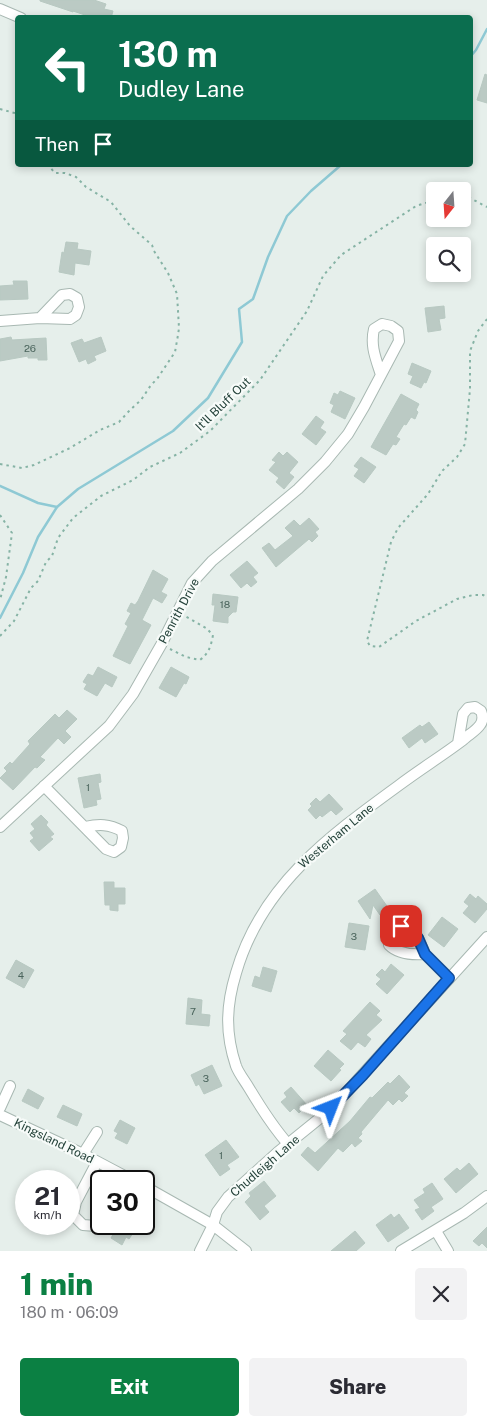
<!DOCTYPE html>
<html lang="en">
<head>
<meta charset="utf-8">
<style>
  body { margin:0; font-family:"Public Sans",sans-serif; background:#f2f2f3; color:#2b2b33; height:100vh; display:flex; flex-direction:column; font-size:19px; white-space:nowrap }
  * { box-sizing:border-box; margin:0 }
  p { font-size:16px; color:#7c7c81 }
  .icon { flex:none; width:28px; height:28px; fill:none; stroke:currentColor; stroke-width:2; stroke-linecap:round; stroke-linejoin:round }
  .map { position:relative; height:1251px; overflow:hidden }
  .side { display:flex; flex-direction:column; background:#fff; flex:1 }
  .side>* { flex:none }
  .top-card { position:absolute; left:15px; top:15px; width:458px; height:152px; border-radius:5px; box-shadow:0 2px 8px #0003; background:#0b6e4f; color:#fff; overflow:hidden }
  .needle { width:32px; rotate:197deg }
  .buttons { position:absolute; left:426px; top:182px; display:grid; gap:10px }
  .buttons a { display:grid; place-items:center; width:45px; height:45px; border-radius:5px; background:#fff; box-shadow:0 2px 8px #0003; font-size:25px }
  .speed { position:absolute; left:15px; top:1170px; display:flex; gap:10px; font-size:25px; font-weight:700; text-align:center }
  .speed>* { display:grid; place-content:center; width:65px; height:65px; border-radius:50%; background:#fff; box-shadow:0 2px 8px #0003; line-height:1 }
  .speed small { font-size:12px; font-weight:400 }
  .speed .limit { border:2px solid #111; border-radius:8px; background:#fff; color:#111 }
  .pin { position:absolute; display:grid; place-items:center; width:42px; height:42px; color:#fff; margin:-21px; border-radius:10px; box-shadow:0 2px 8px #0006 }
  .me { position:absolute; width:55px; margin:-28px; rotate:45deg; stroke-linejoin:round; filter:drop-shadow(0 0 4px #0008) }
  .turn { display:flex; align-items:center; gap:18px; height:105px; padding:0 20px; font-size:22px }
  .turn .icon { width:65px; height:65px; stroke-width:2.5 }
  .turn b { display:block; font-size:35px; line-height:42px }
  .then { display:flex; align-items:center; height:48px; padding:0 20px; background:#0003; gap:10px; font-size:19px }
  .round { display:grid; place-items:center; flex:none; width:52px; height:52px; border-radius:5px; background:#f2f2f3 }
  .headline { display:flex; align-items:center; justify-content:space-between; height:85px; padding:0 20px }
  h1 { font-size:30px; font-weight:800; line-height:38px; color:#0b8043 }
  .cta { display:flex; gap:10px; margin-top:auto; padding:10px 20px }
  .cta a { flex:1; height:58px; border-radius:5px; background:#0b8043; color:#fff; font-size:20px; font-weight:800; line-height:58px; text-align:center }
  .cta a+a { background:#f2f2f3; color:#2b2b33 }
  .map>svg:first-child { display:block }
</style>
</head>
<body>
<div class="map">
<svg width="487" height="1251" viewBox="0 0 487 1251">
  <rect width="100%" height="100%" fill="#e6efeb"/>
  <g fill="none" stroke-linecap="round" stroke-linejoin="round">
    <g stroke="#8ec9d4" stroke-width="2.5">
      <polyline points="470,57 476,50 487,29"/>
      <polyline points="0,486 38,503 57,507"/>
      <polyline points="0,618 23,573 38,537 57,507 78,489 173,431 208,398 242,342 239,309 253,299 268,257 287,216 311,191 341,165"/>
    </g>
  </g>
  <g fill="#bbcac4" stroke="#b8c9c2">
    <polygon points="40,0 94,0 106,4 104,9 113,11 111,18 94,18 73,11 73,12 40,1"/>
    <polygon points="485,74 487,75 487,103 477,100"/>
    <polygon points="66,242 78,243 77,249 91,251 89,265 75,263 74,275 59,272 62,252 64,253"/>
    <polygon points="13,281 27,281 28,299 0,300 0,286 14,285"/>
    <polygon points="444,306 445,318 439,319 441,330 428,332 425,308"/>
    <polygon points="11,337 12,340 46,338 47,360 38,360 38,358 28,358 28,356 0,361 0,339"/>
    <polygon points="101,337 106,351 94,356 96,360 88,364 86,359 79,362 71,343 82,339 84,343"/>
    <polygon points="412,363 431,371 426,383 424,382 421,388 410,383 413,376 408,374"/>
    <polygon points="340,391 355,398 345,419 331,412 334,405 330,403 334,393 338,395"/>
    <polygon points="401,394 419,404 416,410 418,412 415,419 411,417 406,425 404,424 396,437 400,439 396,445 393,444 386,455 371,447"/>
    <polygon points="316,416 324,422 320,428 326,432 316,445 302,434"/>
    <polygon points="279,452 283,456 287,452 298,462 289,473 294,477 284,489 276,482 279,478 269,470 276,462 272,460"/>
    <polygon points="361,457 376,467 364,483 354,476 359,469 354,466"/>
    <polygon points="309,518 319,529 315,532 318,536 312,542 309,539 276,567 262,548 269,543 275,550 293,536 285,528 294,520 300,526"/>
    <polygon points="247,561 258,573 253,577 257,582 251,587 247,583 241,588 230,575"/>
    <polygon points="153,570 168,579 161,592 167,595 162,603 153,598 142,620 151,625 130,664 113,656 128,626 125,624 131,613 127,611 131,603 135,605 138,601"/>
    <polygon points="213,594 238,597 236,612 233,612 228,617 228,623 213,621 215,605 212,605"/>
    <polygon points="98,667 117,677 112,687 105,683 97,696 84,689 87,684 83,682 88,674 93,676"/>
    <polygon points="171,667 189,677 186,684 184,683 176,697 159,688"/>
    <polygon points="67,710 77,719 65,731 71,737 64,744 58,738 40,757 45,760 37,768 35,767 13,790 0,778 7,771 4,768 10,762 12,764 30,744 28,741 55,714 59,718"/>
    <polygon points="429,722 438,734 425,743 422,738 409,748 402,738 420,725 422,727"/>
    <polygon points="100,774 101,782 98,783 101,799 96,800 97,805 84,808 78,778"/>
    <polygon points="329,794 343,809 336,815 331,810 322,817 320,815 316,819 308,810 312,806 310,804 316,798 320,802"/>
    <polygon points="41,815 48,822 46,825 54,834 50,837 53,839 39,851 30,841 34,838 30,833 35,829 31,824"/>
    <polygon points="104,882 114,882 114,888 125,888 125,904 118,904 118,911 110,910 110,905 105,905"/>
    <polygon points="375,889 389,909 380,915 373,905 370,919 358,901"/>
    <polygon points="470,894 476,899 478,896 487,904 487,909 475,923 463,913 469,906 464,902"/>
    <polygon points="442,917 458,929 444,947 428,935"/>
    <polygon points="349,923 369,926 365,950 345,947"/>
    <polygon points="16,960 34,970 24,988 6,978"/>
    <polygon points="391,964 404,975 387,994 376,984 381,979 376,975 382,969 385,972"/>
    <polygon points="263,967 277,971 271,992 252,986 255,976 260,978"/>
    <polygon points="188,998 202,1000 201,1014 210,1015 209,1026 186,1024"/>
    <polygon points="370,1002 380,1011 376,1015 382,1020 366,1035 371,1039 365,1047 358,1042 351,1050 340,1041 347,1034 343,1031"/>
    <polygon points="328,1050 344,1064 339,1069 341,1070 331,1081 314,1066"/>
    <polygon points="212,1065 222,1086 204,1094 199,1084 196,1086 191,1075"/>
    <polygon points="399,1075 410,1087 404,1093 408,1096 402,1102 399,1099 393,1105 388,1100 361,1132 362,1134 358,1138 362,1141 355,1147 352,1143 343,1152 338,1148 318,1171 301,1155 308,1147 315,1153 350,1121 370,1097 372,1098 388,1082 390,1084"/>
    <polygon points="291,1087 307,1105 299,1113 294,1108 290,1112 281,1102 287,1097 284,1093"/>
    <polygon points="28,1089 44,1098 38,1109 22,1101"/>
    <polygon points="63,1105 82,1114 77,1126 57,1117"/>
    <polygon points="120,1120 135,1128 127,1144 115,1138 118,1133 114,1131"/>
    <polygon points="226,1140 239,1157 227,1165 230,1169 220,1176 205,1155"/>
    <polygon points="469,1163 478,1174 456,1193 444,1179 457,1168 460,1171"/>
    <polygon points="264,1181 276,1196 264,1206 269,1212 260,1220 245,1202 251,1196 249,1193"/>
    <polygon points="432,1183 443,1199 431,1207 434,1211 422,1220 415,1210 420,1208 414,1200 425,1193 423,1189"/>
    <polygon points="391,1214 394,1218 399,1214 409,1228 388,1242 376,1225"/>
    <polygon points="119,1224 139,1224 129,1239 126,1237 122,1245 111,1238"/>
    <polygon points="487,1227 487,1248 482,1243 479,1246 473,1241"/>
    <polygon points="355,1231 365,1243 356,1251 331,1251"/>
  </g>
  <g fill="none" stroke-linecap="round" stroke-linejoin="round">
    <defs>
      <g id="minor">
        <polyline points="0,9 21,18"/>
        <polyline points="0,321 40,318 70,319 76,315 79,307 77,298 70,294 62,295 40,318"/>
        <path d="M 44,786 L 106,849 L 114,852 L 121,847 L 123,838 L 122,831 C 109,824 99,824 85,827"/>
        <path d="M 0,827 L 109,726 L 133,694 L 161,645 L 192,583 L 212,561 L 298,489 L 325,462 L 348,434 L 364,407 L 399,341 L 398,331 L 391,326 L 382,324 L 374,329 C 370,346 376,359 381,375"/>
        <path d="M 425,954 C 413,955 398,954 389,945 C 389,929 395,925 410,928 L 418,938 L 425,954 L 449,978"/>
        <polyline points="0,1108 10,1086"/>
        <polyline points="0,1115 83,1154 134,1181"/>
        <path d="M 288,1144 C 273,1127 261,1108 249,1088 C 245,1081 239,1074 236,1066 C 225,1033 226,1006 236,973 C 261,886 328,837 398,786 C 419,770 442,756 463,740 C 468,735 476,731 480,725 C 483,721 483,716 481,711 L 475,707 L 468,708 L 463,714 L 458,743"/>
        <polyline points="83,1154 97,1132"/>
        <polyline points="97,1162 76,1202 73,1215 83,1225 96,1226 101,1219"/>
        <polyline points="144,1186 213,1225 246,1251"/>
        <polyline points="436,1231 448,1251"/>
        <polyline points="200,1251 213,1225 217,1212 228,1197 278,1152 320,1118 342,1097 487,937"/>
        <polyline points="401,1251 464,1213 487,1196"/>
      </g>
    </defs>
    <use href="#minor" stroke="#a8b8b2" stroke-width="12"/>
    <g stroke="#86b3a5" stroke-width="2" stroke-dasharray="2.5 4" stroke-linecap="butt">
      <polyline points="0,109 18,114"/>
      <polyline points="462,197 470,198 487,207"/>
      <polyline points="487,319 478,331 470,351 470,389 465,444 457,457 442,471 428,494 398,528 391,542 367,641 370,646 379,647 416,621 457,599 473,595 483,595 487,597"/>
      <polyline points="0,464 22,468 34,465 70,448 100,430 119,422 130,410 141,400 151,385 157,379 175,352 178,335 179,328 177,294 168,273 154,251 152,245 130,226 111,202 86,187 76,177 65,173 55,173 48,165"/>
      <polyline points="0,515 12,533 6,577 0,600"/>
      <polyline points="0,636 14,621 31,588 38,581 46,562 52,556 58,538 73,518 101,496 133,480 150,467 180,453 210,431 260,380 307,311 323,276 341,255 416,206 435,200"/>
      <path d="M 170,649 L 186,657 L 200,660 C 209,653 211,646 213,635 L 206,628 L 185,616"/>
    </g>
    <use href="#minor" stroke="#fff" stroke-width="10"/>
  </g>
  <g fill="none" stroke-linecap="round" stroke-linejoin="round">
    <defs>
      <polyline id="route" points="331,1108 363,1075 449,978 425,954 418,938 410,928 401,926"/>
    </defs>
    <use href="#route" stroke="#114b97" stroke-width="12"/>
    <use href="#route" stroke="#1a73e8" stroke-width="9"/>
  </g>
  <g text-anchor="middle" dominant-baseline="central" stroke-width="4.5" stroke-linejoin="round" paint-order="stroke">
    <g font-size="10" fill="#4a645c">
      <text x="30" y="348">26</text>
      <text x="225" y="604">18</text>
      <text x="88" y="787">1</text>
      <text x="354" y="936">3</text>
      <text x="21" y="975">4</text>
      <text x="193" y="1011">7</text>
      <text x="206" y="1078">3</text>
      <text x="221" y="1155">1</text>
    </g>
    <g font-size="12" fill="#24423a" stroke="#f7fbf9">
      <text transform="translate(223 404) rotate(-44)">It'll Bluff Out</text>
      <text transform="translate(179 611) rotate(-62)">Penrith Drive</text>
      <text transform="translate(336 836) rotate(-40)">Westerham Lane</text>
      <text transform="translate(54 1141) rotate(26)">Kingsland Road</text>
      <text transform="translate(265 1166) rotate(-41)">Chudleigh Lane</text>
    </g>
  </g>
</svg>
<div class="buttons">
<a><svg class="needle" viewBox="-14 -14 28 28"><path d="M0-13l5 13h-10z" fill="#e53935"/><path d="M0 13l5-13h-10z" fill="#7c7c81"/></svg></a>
<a><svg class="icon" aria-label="search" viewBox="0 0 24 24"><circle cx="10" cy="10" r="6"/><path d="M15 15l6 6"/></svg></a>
</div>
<div class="speed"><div>21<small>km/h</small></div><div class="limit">30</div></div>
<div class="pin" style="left:401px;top:926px;background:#d93025"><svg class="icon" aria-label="arrive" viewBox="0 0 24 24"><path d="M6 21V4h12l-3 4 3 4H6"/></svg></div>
<svg class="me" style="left:331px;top:1108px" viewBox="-20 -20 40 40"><path d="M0-17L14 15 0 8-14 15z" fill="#1a73e8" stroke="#fff" stroke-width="4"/></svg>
<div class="top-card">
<div class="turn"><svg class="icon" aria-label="left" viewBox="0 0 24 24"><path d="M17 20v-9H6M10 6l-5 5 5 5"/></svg><div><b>130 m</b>Dudley Lane</div></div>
<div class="then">Then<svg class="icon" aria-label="arrive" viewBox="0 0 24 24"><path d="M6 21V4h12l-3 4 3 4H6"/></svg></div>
</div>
</div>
<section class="side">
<div class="headline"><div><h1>1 min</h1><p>180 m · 06:09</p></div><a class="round"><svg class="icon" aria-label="close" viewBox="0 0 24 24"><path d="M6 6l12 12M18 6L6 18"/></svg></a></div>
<div class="cta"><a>Exit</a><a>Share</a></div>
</section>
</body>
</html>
